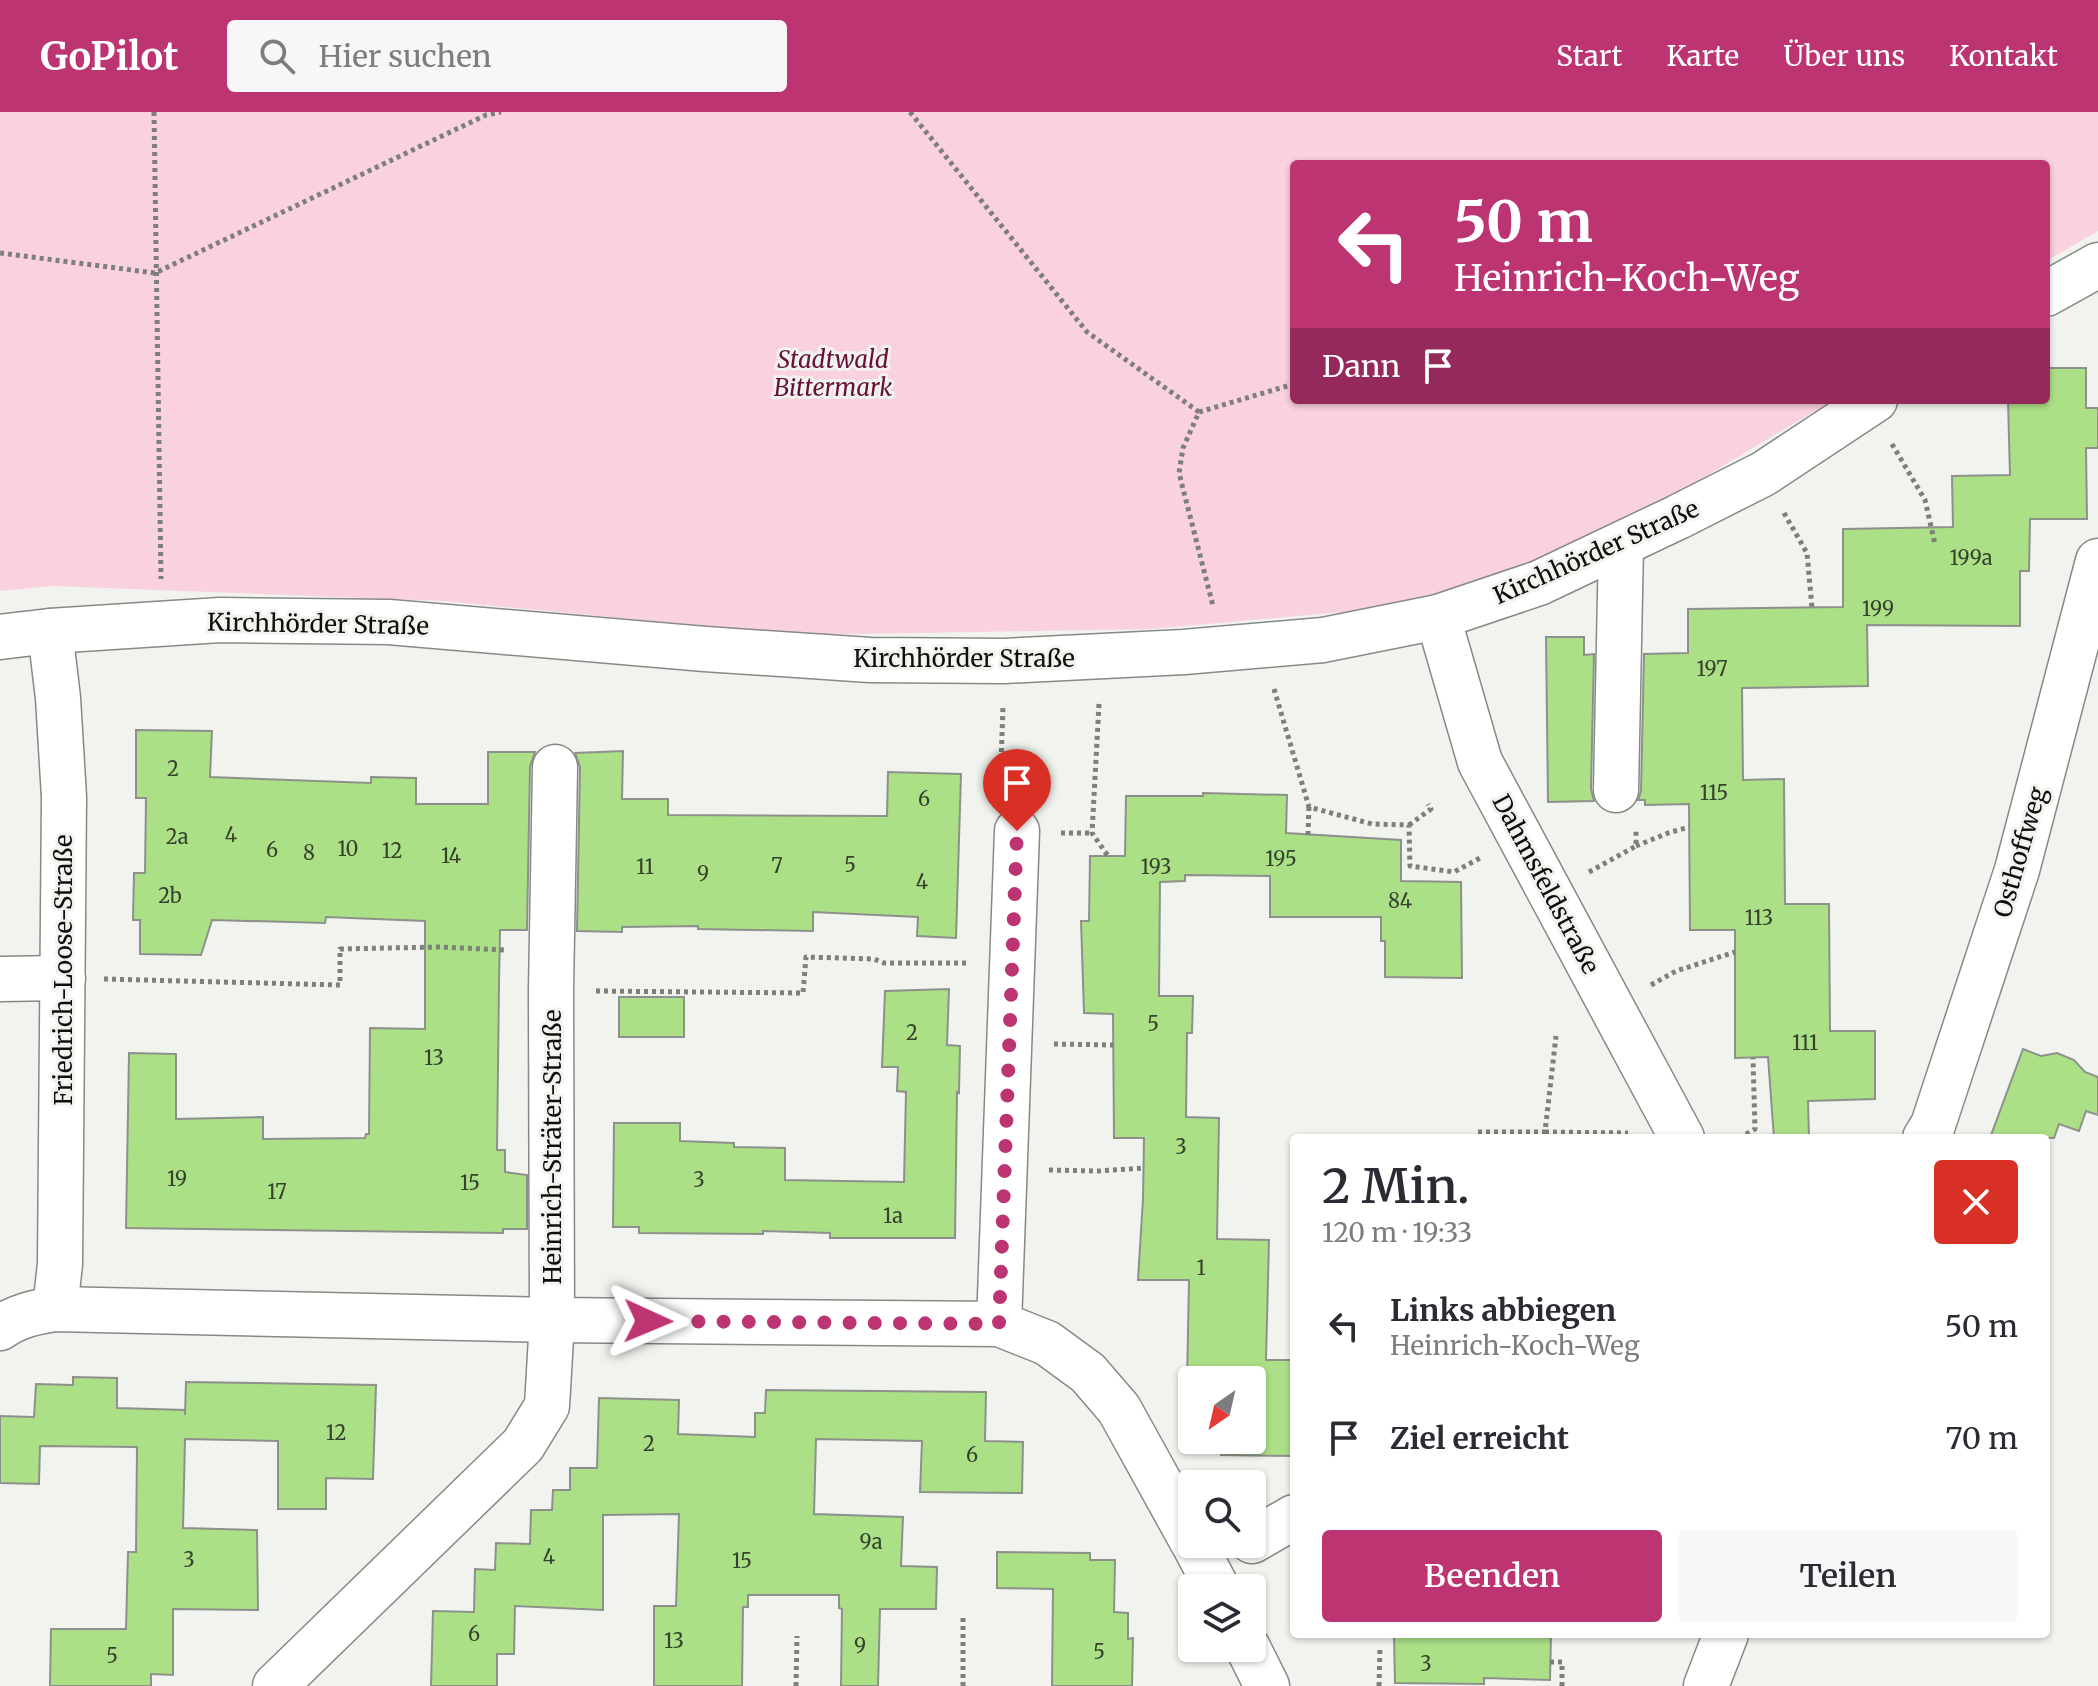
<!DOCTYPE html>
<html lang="de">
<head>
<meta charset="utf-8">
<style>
  body { margin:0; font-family:Merriweather,serif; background:#f7f7f7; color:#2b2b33; height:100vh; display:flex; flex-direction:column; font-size:30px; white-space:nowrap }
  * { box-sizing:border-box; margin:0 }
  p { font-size:26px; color:#7c7c81 }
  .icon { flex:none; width:44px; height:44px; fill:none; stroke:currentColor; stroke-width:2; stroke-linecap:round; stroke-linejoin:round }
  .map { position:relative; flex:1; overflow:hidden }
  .details { position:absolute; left:1290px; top:1022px; width:760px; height:504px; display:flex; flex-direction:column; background:#fff; border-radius:8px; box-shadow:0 2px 6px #0004 }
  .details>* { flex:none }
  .top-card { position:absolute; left:1290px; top:48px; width:760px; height:244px; border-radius:8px; box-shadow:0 2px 6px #0004; background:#bc3472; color:#fff; overflow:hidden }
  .needle { width:52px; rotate:214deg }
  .buttons { position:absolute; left:1178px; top:1254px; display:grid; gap:16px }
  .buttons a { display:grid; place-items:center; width:88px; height:88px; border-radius:8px; background:#fff; box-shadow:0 2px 6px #0004; font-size:40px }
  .pin { position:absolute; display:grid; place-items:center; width:68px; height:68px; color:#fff; margin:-82px -34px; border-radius:50% 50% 50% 0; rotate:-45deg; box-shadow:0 0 8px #0007 }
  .pin .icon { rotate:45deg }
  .me { position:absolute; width:88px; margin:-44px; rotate:91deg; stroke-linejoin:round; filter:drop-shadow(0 0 6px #0008) }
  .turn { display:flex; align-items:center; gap:28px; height:168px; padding:0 32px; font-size:36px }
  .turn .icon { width:104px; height:104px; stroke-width:2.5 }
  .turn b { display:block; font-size:56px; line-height:68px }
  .then { display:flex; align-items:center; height:76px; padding:0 32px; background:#0003; gap:16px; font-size:30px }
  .round { display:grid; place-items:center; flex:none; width:84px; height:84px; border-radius:8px; background:#f7f7f7 }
  .head { display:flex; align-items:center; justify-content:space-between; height:136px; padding:0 32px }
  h1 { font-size:48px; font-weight:600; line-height:60px }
  .action { display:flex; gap:16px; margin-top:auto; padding:16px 32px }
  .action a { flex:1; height:92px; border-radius:8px; background:#bc3472; color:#fff; font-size:32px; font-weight:600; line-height:92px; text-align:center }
  .action a+a { background:#f7f7f7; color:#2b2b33 }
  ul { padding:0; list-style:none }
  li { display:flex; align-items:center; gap:24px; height:112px; padding:0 32px }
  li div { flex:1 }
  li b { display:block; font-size:30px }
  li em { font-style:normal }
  header { display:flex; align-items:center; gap:48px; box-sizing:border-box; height:112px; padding:0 40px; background:#bc3472; color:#fff }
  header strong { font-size:38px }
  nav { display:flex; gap:44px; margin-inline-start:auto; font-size:28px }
  .search { width:560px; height:72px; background:#f7f7f7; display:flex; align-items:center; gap:20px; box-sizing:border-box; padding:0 28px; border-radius:8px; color:#7c7c81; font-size:30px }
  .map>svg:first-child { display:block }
</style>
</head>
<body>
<header>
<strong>GoPilot</strong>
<div class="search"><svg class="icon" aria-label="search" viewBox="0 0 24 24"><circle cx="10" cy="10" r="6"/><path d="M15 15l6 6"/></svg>Hier suchen</div>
<nav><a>Start</a><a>Karte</a><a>Über uns</a><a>Kontakt</a></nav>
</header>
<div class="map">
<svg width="2098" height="1574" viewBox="0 0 2098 1574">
  <rect width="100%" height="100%" fill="#f1f4ee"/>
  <polygon fill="#fad1de" points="0,0 2098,0 2098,119 2046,149 2046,52 1294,52 1294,288 1833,288 1641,403 1488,471 1364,498 1151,517 799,523 443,489 52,474 0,479"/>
  <g fill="#ace087" stroke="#8d908b" stroke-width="2">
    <polygon points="2046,256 2086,256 2086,296 2098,296 2098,336 2086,336 2087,407 2030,407 2029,459 2020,459 2020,514 1867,513 1868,574 1742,576 1743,668 1784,667 1785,792 1829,792 1830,919 1875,919 1875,987 1808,989 1809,1026 1774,1026 1768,945 1735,946 1735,818 1690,818 1689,692 1645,693 1645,688 1638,688 1641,679 1644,542 1688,541 1688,497 1843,495 1843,417 1953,415 1952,364 2010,363 2008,288 2046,288"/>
    <polygon points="1546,525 1584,525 1584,543 1594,542 1591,677 1594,689 1548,690"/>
    <polygon points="136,618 212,619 210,665 371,671 371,665 416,666 416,692 488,692 488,640 535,640 530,655 527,818 500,818 499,873 497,1038 505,1038 505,1060 527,1063 527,1117 503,1117 503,1121 126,1116 129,941 176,942 176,1007 263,1005 263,1027 365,1026 366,1022 369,1022 370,916 425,917 425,809 326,805 325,811 212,808 201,843 140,842 140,808 133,808 134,761 145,761 146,686 136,686"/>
    <polygon points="623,639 622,687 668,687 668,703 887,704 888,660 961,662 956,826 917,824 918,805 813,800 813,819 698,817 698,814 622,815 622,820 577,819 580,655 575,641"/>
    <polygon points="1203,681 1287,683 1286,721 1401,728 1401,769 1461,770 1462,866 1385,865 1385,829 1381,829 1381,805 1270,805 1270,764 1185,763 1185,769 1160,770 1159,884 1193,884 1192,921 1187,921 1186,1005 1219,1006 1217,1127 1269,1128 1266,1248 1294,1248 1294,1344 1221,1343 1221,1328 1252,1328 1252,1268 1192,1268 1192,1270 1187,1271 1189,1168 1138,1168 1143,1087 1144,1026 1114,1026 1113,902 1084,901 1081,809 1089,809 1090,744 1125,744 1126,684 1203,684"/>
    <polygon points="949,877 947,933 960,934 959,981 957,980 955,1126 830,1126 830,1121 763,1119 763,1122 639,1121 639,1115 613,1115 614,1011 680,1011 680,1029 734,1031 734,1035 785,1036 785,1068 904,1070 906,980 897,979 898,955 882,955 885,879"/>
    <rect x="619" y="885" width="65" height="40"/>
    <polygon points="2023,937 2041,944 2057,941 2074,948 2085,960 2098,965 2098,1003 2086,999 2079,1019 2059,1012 2054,1026 1990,1026"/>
    <polygon points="73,1265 117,1266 117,1296 185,1298 185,1303 186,1270 376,1273 373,1367 326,1366 326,1397 278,1397 278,1329 185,1327 183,1416 257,1418 258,1498 173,1497 173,1563 151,1562 151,1574 50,1574 51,1517 126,1517 128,1440 136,1440 137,1335 40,1334 39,1372 0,1371 0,1304 34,1305 36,1272 73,1273"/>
    <polygon points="766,1278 986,1280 985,1329 1023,1330 1022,1381 920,1380 922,1329 816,1327 814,1402 903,1405 901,1454 937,1455 936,1497 880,1497 878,1574 841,1574 842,1497 839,1496 839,1483 748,1483 748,1495 743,1495 742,1574 654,1574 654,1494 676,1494 679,1402 603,1403 603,1498 515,1494 514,1542 497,1542 497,1574 431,1574 433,1499 474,1500 475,1457 495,1458 496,1431 530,1432 531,1398 552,1398 553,1378 570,1378 570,1356 597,1356 599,1286 679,1288 678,1322 755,1325 755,1301 765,1301"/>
    <polygon points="997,1440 1090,1441 1090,1448 1115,1448 1114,1500 1128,1501 1128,1527 1133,1526 1132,1574 1052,1574 1053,1477 997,1476"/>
    <polygon points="1394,1522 1551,1522 1550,1568 1484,1566 1484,1572 1395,1571"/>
  </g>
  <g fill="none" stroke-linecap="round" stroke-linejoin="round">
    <defs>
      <g id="minor">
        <polyline points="1438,505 1480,650 1682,1026"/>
        <polyline points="50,519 58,586 64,685 60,1152 55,1197"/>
        <polyline points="1616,678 1621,433"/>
        <polyline points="0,867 63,866"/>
        <polyline points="1925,1026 1933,1013 2017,758 2098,449"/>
        <polyline points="999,1212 1017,719"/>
        <path d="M 0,1216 C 17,1204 35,1200 55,1197 L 552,1208 L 999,1212 L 1047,1231 L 1088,1261 L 1119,1297 L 1192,1429"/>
        <polyline points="1252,1429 1294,1405"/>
        <polyline points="1194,1432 1217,1476"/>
        <polyline points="1248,1536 1267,1574"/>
        <polyline points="275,1574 523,1333 547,1294 552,1208 551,878 555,655"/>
        <polyline points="1706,1574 1726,1522"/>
      </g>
      <g id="major">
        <polyline points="2046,182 2098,153"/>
        <polyline points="0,525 50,519 220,508 389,510 705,537 870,548 1004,549 1184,540 1323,528 1438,505 1539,471 1678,405 1763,362 1875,288"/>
      </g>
    </defs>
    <use href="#minor" stroke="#868a84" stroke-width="47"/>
    <use href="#major" stroke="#868a84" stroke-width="47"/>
    <g stroke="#7c7f7b" stroke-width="5" stroke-dasharray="4 4" stroke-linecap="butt">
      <polyline points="154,0 161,467"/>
      <polyline points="910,0 1087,220 1199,300 1183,336 1179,361 1213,494"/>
      <polyline points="0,141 155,161 486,3 501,0"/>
      <polyline points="1199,300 1294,272"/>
      <polyline points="1892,332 1925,388 1935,432"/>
      <polyline points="1784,401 1807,441 1812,496"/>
      <polyline points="1274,577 1309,695 1372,712 1409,713 1410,754 1454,760 1480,746"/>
      <polyline points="1099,592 1092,721 1108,744"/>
      <polyline points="1000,680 1003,594"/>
      <polyline points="1409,713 1431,697 1428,692"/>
      <polyline points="1061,721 1092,721"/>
      <polyline points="1308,723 1309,695"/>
      <polyline points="1636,734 1668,721 1689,715"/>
      <polyline points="1589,760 1636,734 1636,718"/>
      <polyline points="104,867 340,873 340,837 439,835 506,838"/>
      <polyline points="1651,873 1676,859 1735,840"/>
      <polyline points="596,879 803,881 806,845 874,847 884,851 967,851"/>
      <polyline points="1054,932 1113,933"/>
      <polyline points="1545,1020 1628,1021"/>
      <polyline points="1476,1026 1476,1020 1545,1020 1556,924"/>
      <polyline points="1739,1026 1755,1017 1753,946"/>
      <polyline points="1049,1058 1099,1059 1145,1056"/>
      <polyline points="1550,1550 1562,1550 1562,1574"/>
      <polyline points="796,1574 797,1524"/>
      <polyline points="963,1574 963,1506"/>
      <polyline points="1379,1574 1380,1535"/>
    </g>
    <use href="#minor" stroke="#fff" stroke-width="44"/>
    <use href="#major" stroke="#fff" stroke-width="44"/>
  </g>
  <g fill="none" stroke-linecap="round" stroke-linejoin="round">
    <polyline stroke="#bc3472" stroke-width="14" stroke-dasharray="0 25.2" points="648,1209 999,1212 1017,719"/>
  </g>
  <g text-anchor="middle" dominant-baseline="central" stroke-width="6" stroke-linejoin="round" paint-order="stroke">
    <g font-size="20" fill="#35432c">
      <text x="1971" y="445">199a</text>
      <text x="1878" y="496">199</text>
      <text x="1712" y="556">197</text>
      <text x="173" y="656">2</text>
      <text x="1714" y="680">115</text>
      <text x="924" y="686">6</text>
      <text x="231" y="722">4</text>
      <text x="177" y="724">2a</text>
      <text x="348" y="736">10</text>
      <text x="272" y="737">6</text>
      <text x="392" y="738">12</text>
      <text x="309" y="740">8</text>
      <text x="451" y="743">14</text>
      <text x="1281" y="746">195</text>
      <text x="850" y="752">5</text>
      <text x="777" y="753">7</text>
      <text x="645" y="754">11</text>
      <text x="1156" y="754">193</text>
      <text x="703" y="761">9</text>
      <text x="922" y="769">4</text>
      <text x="170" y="783">2b</text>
      <text x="1400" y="788">84</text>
      <text x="1759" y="805">113</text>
      <text x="1153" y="911">5</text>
      <text x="912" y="920">2</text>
      <text x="1805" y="930">111</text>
      <text x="434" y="945">13</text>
      <text x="1181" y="1034">3</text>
      <text x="177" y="1066">19</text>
      <text x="699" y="1067">3</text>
      <text x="470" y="1070">15</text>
      <text x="277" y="1079">17</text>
      <text x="893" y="1103">1a</text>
      <text x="1201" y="1155">1</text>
      <text x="336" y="1320">12</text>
      <text x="649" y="1331">2</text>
      <text x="972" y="1342">6</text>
      <text x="871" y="1429">9a</text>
      <text x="549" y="1444">4</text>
      <text x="189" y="1447">3</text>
      <text x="742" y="1448">15</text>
      <text x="474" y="1521">6</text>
      <text x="674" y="1528">13</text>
      <text x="860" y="1533">9</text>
      <text x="1099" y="1539">5</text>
      <text x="112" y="1543">5</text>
      <text x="1426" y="1551">3</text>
    </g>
    <g font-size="24" font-style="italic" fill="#690f3b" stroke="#f1f4ee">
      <text x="833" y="247">Stadtwald<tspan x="833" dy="28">Bittermark</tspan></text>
    </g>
    <g font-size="24" fill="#0d0f0d" stroke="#f1f4ee">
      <text transform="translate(1596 440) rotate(-24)">Kirchhörder Straße</text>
      <text transform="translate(318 512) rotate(1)">Kirchhörder Straße</text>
      <text x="964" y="546">Kirchhörder Straße</text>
      <text transform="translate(2020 740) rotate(-74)">Osthoffweg</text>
      <text transform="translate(1546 772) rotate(62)">Dahmsfeldstraße</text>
      <text transform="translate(63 858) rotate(-90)">Friedrich-Loose-Straße</text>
      <text transform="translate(552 1035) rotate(-90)">Heinrich-Sträter-Straße</text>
    </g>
  </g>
</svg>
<div class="buttons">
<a><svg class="needle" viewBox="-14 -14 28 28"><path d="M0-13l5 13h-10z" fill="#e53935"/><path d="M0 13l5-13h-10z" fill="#7c7c81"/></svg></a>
<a><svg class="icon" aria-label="search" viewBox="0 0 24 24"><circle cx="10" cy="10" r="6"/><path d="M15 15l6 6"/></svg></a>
<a><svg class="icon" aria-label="layers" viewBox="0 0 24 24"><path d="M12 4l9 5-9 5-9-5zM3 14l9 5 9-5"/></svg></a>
</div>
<div class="pin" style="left:1017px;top:719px;background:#d93025"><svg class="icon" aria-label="arrive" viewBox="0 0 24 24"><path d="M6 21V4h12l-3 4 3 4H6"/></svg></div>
<svg class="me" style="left:648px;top:1209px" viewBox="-20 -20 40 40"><path d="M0-17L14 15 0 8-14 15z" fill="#bc3472" stroke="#fff" stroke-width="4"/></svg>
<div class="top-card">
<div class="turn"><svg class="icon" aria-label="left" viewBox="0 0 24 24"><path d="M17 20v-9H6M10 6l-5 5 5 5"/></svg><div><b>50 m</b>Heinrich-Koch-Weg</div></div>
<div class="then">Dann<svg class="icon" aria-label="arrive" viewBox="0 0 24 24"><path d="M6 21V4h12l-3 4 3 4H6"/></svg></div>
</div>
<section class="details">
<div class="head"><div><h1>2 Min.</h1><p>120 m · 19:33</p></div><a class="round" style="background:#d93025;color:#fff"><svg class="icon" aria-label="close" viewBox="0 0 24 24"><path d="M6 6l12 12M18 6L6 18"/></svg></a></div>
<ul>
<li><svg class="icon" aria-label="left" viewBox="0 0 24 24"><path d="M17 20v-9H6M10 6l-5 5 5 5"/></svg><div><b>Links abbiegen</b><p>Heinrich-Koch-Weg</p></div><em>50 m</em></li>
<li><svg class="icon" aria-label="arrive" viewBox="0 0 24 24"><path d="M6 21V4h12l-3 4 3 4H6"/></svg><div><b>Ziel erreicht</b></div><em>70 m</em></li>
</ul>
<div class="action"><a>Beenden</a><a>Teilen</a></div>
</section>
</div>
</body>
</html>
